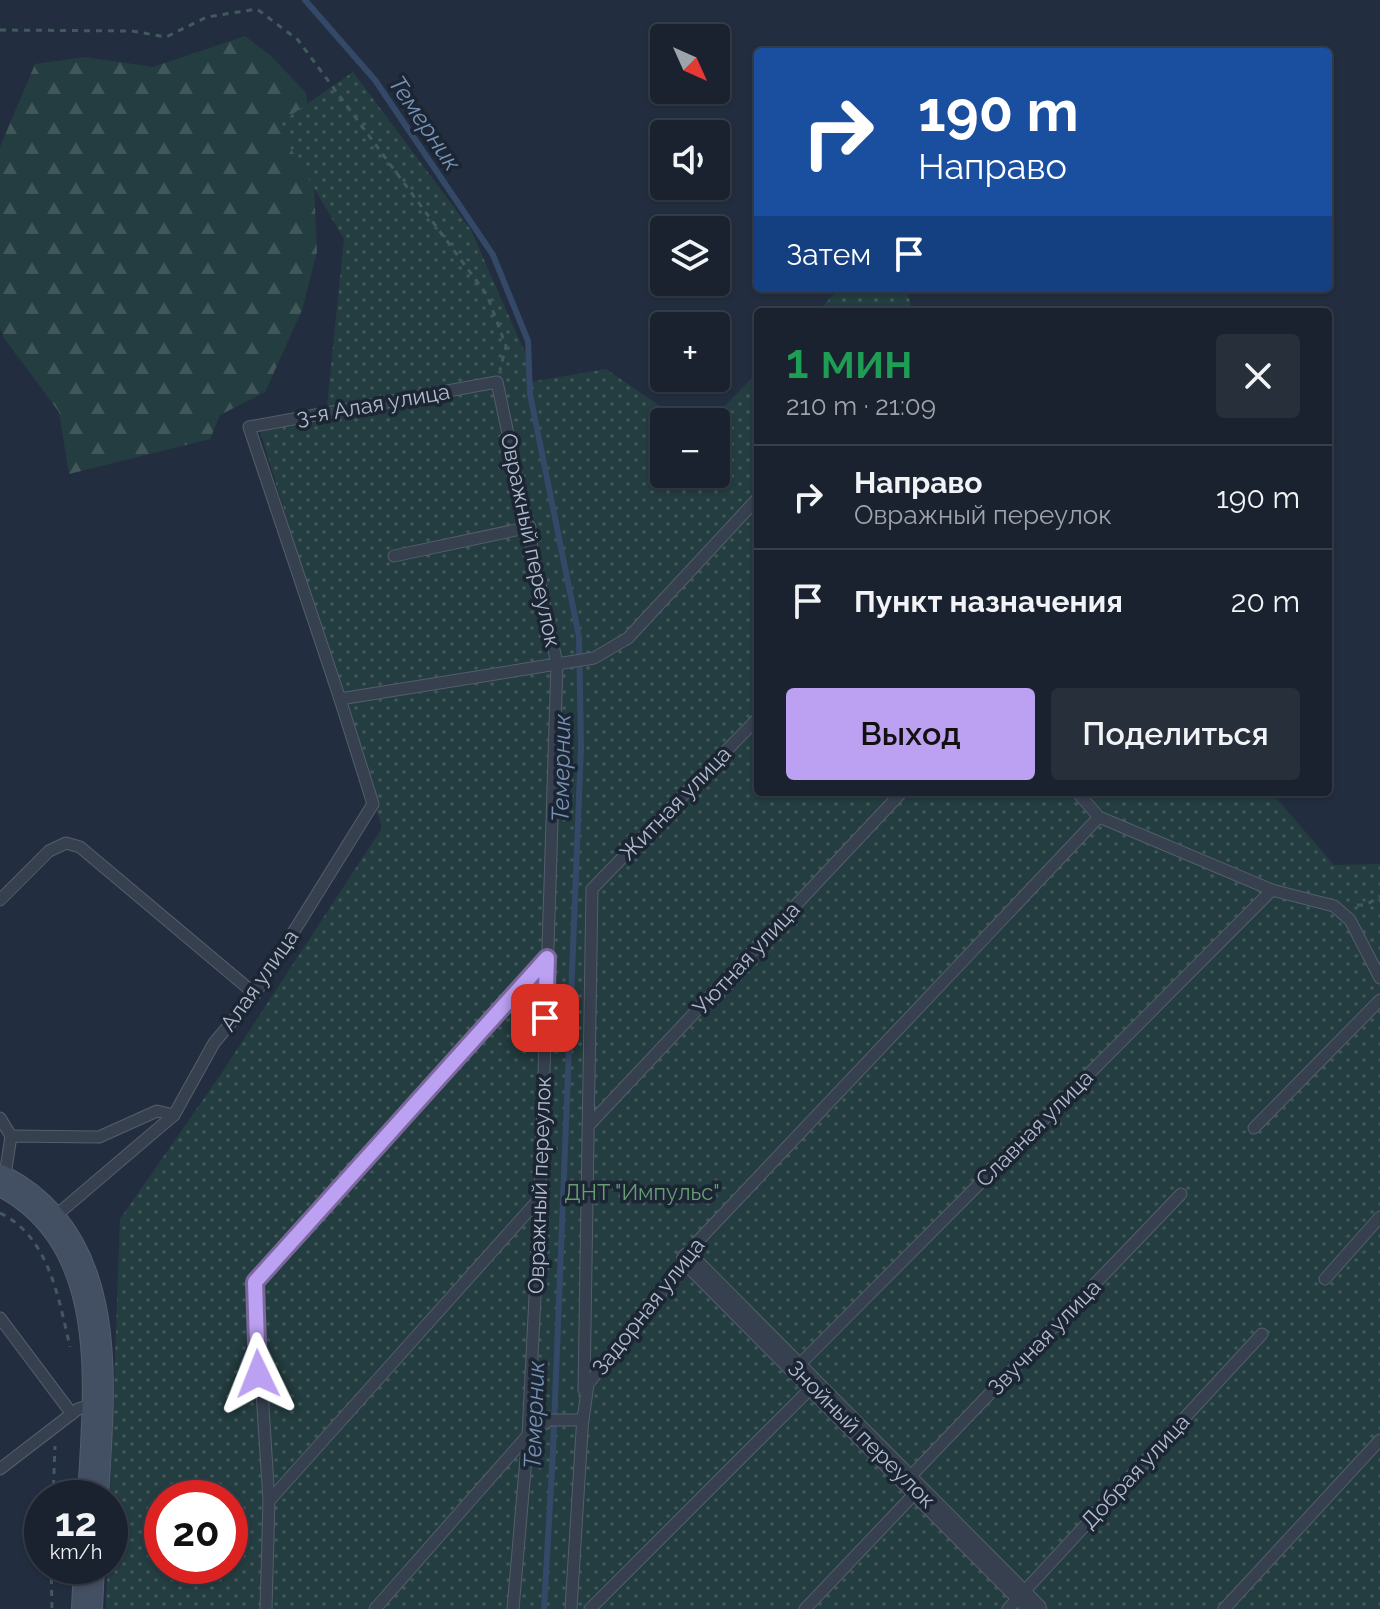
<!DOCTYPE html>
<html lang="ru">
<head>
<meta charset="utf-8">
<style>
  body { margin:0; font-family:Raleway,sans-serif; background:#272f3b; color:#f1f3f6; height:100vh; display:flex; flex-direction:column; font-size:30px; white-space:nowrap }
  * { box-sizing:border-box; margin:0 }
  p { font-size:26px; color:#9fa4aa }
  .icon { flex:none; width:44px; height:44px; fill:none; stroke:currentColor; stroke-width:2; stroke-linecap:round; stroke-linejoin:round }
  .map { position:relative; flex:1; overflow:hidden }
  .side { position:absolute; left:754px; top:308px; width:578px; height:488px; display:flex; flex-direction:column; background:#1a222f; border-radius:8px; box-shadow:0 2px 6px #0004,0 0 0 2px #383f4b }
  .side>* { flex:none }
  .top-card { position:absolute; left:754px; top:48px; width:578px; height:244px; border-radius:8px; box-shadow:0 2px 6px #0004,0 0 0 2px #383f4b; background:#1a4fa0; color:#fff; overflow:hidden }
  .needle { width:52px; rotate:135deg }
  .tools { position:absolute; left:650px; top:24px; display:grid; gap:16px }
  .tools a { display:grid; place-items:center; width:80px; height:80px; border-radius:8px; background:#1a222f; box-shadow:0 2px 6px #0004,0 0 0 2px #383f4b; font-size:40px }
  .speed { position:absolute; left:24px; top:1480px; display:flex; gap:16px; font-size:40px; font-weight:700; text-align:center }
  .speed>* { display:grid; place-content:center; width:104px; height:104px; border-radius:50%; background:#1a222f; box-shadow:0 2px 6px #0004,0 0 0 2px #383f4b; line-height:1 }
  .speed small { font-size:20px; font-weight:400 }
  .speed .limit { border:12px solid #d22; background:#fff; color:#111 }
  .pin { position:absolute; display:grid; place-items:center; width:68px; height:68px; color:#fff; margin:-34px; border-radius:16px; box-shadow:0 4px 12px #0006 }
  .me { position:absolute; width:88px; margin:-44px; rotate:358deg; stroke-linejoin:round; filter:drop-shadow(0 0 6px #0008) }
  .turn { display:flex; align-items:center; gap:28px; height:168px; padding:0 32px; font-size:36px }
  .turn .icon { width:104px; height:104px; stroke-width:2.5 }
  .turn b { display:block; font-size:56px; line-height:68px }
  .then { display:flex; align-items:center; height:76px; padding:0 32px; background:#0003; gap:16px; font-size:30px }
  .round { display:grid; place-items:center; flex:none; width:84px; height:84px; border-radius:8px; background:#272f3b }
  .overview { display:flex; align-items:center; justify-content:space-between; height:136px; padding:0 32px }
  h1 { font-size:48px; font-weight:600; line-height:60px; color:#1e9e55 }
  .button { display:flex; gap:16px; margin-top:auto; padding:16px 32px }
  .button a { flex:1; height:92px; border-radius:8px; background:#bca0f2; color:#111; font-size:32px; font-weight:600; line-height:92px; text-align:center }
  .button a+a { background:#272f3b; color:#f1f3f6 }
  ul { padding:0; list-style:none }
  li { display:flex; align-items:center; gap:24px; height:104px; padding:0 32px; border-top:2px solid #383f4b }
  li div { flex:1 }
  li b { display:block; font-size:30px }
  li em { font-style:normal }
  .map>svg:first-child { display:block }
</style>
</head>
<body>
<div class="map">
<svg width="1380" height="1609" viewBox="0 0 1380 1609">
  <defs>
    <pattern id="forest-firs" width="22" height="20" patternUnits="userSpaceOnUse" patternTransform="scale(2)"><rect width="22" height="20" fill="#243d40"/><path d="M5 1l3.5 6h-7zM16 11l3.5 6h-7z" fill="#41575a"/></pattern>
    <pattern id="garden-dots" width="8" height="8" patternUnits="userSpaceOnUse" patternTransform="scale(2)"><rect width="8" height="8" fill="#243d40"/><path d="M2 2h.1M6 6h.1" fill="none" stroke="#41575a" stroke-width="1.8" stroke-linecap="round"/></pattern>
  </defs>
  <rect width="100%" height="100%" fill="#222e3f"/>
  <polygon fill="url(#forest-firs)" points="245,36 271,56 306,93 312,142 317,252 302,310 265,392 220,415 210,439 69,474 59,412 4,338 0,328 0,147 35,64 85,57 153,67"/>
  <g fill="url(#garden-dots)" fill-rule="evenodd">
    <path d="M 353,72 L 471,230 L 527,357 L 530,382 L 606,369 L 683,422 L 664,422 L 664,474 L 716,474 L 716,422 L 709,422 L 758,372 L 758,792 L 1271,792 L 1334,865 L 1380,864 L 1380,1609 L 106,1609 L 120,1219 L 221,1074 L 382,828 L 259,428 L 326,415 L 344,239 L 277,125 ZM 162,1498 L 230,1498 L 230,1566 L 162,1566 Z"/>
    <polygon points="840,288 906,288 913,312 817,312"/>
  </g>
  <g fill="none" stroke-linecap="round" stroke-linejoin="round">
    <polyline stroke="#344967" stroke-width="6" points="305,0 375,80 493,255 528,341 530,394 579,637 581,747 553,1451 544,1609"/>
    <defs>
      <g id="lane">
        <polyline points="394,556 530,527"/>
        <polyline points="340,699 249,427 497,382 557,664 540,1198 528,1435 513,1609"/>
        <polyline points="1077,792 1099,817 1272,890 1334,906 1350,920 1380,978"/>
        <polyline points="0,900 49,851 66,843 80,847 255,994"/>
        <polyline points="0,1118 11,1136"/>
        <polyline points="590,1124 902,792"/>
        <polyline points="1254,1128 1380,1000"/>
        <polyline points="4,1182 11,1136 99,1137 157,1111 174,1115"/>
        <polyline points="53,1218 174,1115 214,1043 255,994 373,804 340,699 594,658 628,638 758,498"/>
        <polyline points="1325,1279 1380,1217"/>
        <polyline points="0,1318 72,1414"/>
        <polyline points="797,1367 1272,890"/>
        <polyline points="584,1390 592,889 758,718"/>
        <polyline points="0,1469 78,1409 94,1404"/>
        <polyline points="907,1480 1181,1194"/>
        <polyline points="269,1501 540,1198"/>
        <polyline points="266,1609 269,1501 255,1282 547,958"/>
        <polyline points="375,1609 528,1435 549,1420 583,1420 588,1384 688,1259 698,1241 1099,817"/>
        <polyline points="571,1609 583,1415"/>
        <polyline points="590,1609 814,1385"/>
        <polyline points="805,1609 918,1490"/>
        <polyline points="1008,1609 1262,1334"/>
        <polyline points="1224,1609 1380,1440"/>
      </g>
      <polyline id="street" points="688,1259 1035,1609"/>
      <g id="secondary">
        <path d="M 0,1180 C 118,1240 99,1386 93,1498"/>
        <polyline points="87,1609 89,1566"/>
      </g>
    </defs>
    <use href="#lane" stroke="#545e6c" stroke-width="13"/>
    <use href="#street" stroke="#545e6c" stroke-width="24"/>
    <use href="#secondary" stroke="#545e6c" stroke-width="32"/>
    <g stroke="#425a5d" stroke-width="3" stroke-dasharray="6 6" stroke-linecap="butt">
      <polyline points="0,30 132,31 166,37 207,17 257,9 298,40 487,295 506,346 500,370"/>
      <polyline points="1357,905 1366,905 1380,896"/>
      <path d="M 0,1213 C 49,1236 59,1300 70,1347"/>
      <polyline points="53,1498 55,1446"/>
      <polyline points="51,1566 52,1609"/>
    </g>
    <use href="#lane" stroke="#36404e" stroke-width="11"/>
    <use href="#street" stroke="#36404e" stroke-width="22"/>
    <use href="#secondary" stroke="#434f62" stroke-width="30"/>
  </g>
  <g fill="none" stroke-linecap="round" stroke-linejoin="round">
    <defs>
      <polyline id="route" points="258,1374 255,1282 547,958 545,1018"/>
    </defs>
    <use href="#route" stroke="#7a689d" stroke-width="20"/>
    <use href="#route" stroke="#bca0f2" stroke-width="14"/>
  </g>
  <g text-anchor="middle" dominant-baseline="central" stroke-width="7" stroke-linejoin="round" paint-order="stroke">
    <g font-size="22" fill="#b1bbca" stroke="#1b2533">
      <text transform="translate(373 404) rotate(-10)">3-я Алая улица</text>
      <text transform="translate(531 540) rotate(78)">Овражный переулок</text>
      <text transform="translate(675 803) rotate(-46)">Житная улица</text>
      <text transform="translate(746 958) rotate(-47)">Уютная улица</text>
      <text transform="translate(259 980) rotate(-55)">Алая улица</text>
      <text transform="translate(1034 1128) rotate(-45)">Славная улица</text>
      <text transform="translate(539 1185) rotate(-88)">Овражный переулок</text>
      <text transform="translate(648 1306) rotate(-52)">Задорная улица</text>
      <text transform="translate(1044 1337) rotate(-46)">Звучная улица</text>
      <text transform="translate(862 1434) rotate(45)">Знойный переулок</text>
      <text transform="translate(1135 1471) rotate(-47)">Добрая улица</text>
    </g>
    <g font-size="22" fill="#679d73" stroke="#1b2533">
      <text x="642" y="1192">ДНТ "Импульс"</text>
    </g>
    <g font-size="24" font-style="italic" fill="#7791b3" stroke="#1b2533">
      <text transform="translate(425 123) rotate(56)">Темерник</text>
      <text transform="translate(561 768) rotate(-89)">Темерник</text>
      <text transform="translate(534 1415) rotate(-88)">Темерник</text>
    </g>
  </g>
</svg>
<div class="tools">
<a><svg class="needle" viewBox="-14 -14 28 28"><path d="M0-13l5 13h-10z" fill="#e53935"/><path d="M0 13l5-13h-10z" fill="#9fa4aa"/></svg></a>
<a><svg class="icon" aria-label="sound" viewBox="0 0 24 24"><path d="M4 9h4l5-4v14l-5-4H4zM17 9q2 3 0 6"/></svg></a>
<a><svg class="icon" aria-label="layers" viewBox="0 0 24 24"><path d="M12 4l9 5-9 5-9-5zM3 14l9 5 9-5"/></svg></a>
<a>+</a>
<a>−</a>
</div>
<div class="speed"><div>12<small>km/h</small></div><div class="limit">20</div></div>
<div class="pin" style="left:545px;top:1018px;background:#d93025"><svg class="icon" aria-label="arrive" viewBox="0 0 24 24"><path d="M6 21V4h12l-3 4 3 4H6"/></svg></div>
<svg class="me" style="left:258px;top:1374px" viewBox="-20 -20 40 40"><path d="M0-17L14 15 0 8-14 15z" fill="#bca0f2" stroke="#fff" stroke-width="4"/></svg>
<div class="top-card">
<div class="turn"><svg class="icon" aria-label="right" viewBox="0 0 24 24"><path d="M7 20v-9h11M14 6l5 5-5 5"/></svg><div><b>190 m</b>Направо</div></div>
<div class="then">Затем<svg class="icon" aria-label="arrive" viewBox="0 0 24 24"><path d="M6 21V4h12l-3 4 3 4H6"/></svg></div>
</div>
<section class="side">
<div class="overview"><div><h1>1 мин</h1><p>210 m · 21:09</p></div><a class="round"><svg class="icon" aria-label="close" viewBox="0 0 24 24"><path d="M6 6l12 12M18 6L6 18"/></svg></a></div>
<ul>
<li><svg class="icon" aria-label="right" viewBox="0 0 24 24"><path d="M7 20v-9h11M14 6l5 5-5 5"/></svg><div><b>Направо</b><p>Овражный переулок</p></div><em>190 m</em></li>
<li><svg class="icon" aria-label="arrive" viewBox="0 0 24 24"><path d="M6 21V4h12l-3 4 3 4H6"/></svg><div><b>Пункт назначения</b></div><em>20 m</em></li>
</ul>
<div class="button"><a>Выход</a><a>Поделиться</a></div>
</section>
</div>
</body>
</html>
